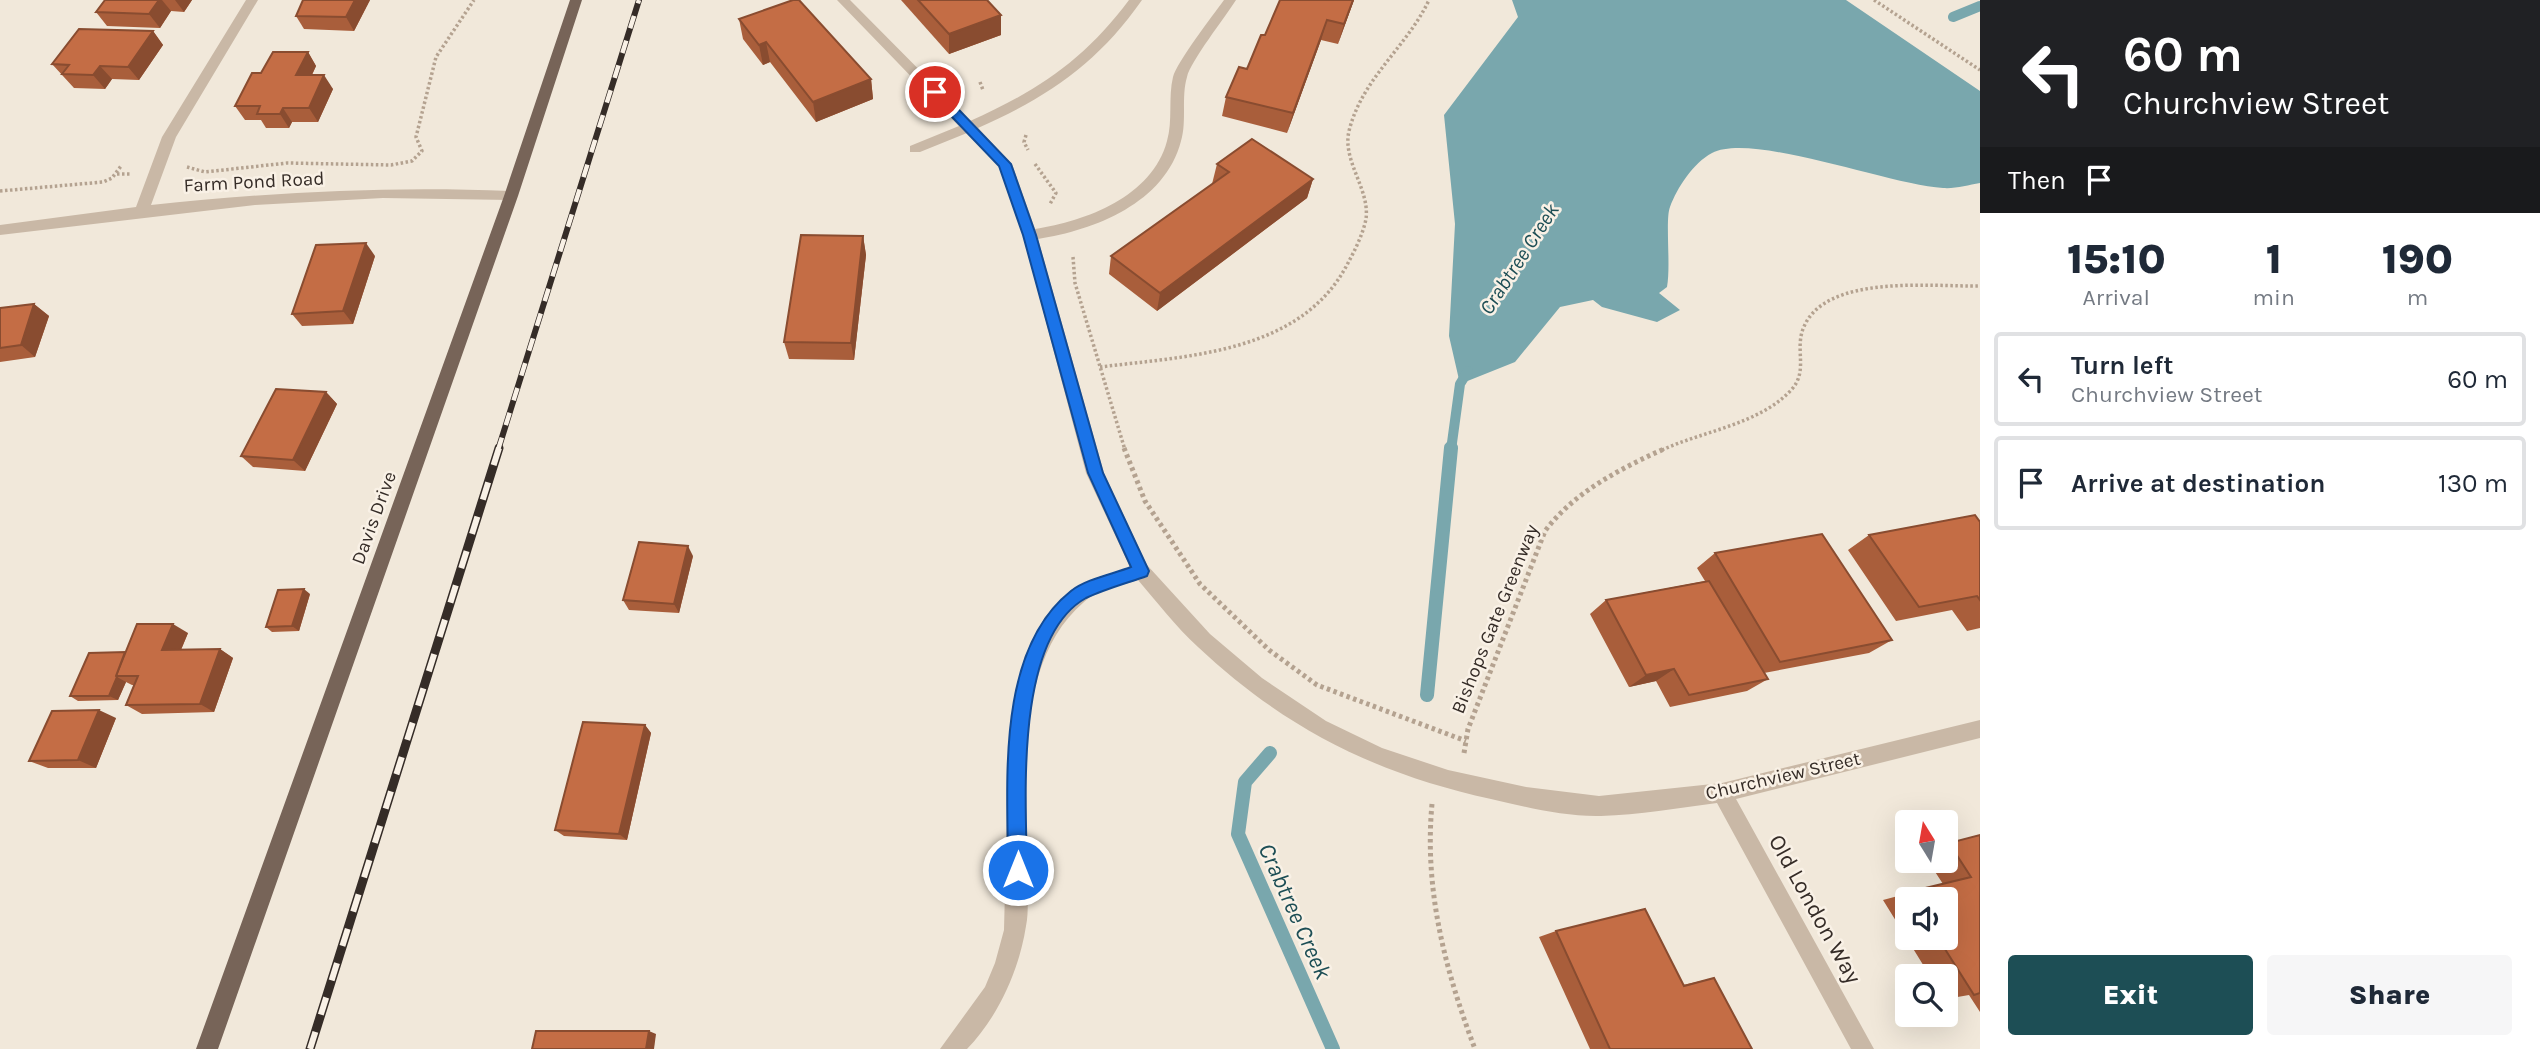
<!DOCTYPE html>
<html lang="en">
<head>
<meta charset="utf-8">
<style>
  body { margin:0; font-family:Karla,sans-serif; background:#f6f6f7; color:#1f2937; height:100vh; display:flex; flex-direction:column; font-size:26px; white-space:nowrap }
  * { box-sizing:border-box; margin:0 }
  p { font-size:23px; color:#747a83 }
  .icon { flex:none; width:38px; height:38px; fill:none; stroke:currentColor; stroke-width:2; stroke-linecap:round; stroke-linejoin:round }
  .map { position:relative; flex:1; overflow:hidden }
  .details { display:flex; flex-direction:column; background:#fff; width:560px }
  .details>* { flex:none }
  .top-card { background:#202124; color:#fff; overflow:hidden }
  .needle { width:46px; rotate:349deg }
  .controls { position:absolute; left:1895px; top:810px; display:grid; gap:14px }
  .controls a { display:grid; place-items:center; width:63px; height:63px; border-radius:7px; background:#fff; box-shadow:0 7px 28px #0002; font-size:35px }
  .pin { position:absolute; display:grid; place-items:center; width:60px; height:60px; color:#fff; margin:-30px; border:4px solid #fff; border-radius:50%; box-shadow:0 2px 7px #0007 }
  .me { position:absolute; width:77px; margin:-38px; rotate:0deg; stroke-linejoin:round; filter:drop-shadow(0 0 5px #0008) }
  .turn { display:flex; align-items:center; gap:24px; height:147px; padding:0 28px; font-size:32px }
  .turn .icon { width:91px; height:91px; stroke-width:2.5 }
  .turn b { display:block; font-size:49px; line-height:60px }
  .then { display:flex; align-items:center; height:66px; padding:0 28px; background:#0003; gap:14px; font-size:26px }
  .eta { display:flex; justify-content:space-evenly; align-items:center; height:119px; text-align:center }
  .eta b { font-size:42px; font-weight:800; line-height:49px }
  .button { display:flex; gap:14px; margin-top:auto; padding:14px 28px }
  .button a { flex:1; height:80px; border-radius:7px; background:#1d4e55; color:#fff; font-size:28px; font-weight:800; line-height:80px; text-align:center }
  .button a+a { background:#f6f6f7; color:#1f2937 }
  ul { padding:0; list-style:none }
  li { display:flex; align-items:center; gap:21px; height:94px; margin:0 14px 10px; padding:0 14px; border:4px solid #e0e1e3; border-radius:7px }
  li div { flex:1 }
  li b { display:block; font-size:26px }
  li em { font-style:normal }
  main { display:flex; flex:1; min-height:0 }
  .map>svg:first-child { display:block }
</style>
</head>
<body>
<main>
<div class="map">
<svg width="1980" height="1049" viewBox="0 0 1980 1049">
  <rect width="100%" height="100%" fill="#f1e8da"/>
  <path fill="#79a7ad" d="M 1512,0 L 1846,0 L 1980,91 L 1980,183 C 1968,185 1955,189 1943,188 C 1889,185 1753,132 1712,153 C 1693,163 1677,188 1670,207 C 1665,219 1671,266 1667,287 L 1659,293 L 1680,310 L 1657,322 L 1602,307 L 1593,300 L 1560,307 L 1515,362 L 1460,384 L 1449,336 L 1455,224 L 1444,115 L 1518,17 Z"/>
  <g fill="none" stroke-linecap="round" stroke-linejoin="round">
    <g stroke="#79a7ad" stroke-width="10">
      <polyline points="1953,17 1980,6"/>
      <polyline points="1451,450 1460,384 1468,371"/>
    </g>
    <g stroke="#79a7ad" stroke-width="14">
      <polyline points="1427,695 1451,448"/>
      <polyline points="1270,753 1245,782 1238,834 1333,1049"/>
    </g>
    <g stroke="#b4a290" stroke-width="3.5" stroke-dasharray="2.5 2.5" stroke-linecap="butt">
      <polyline points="1874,0 1980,70"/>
      <polyline points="980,82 983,90"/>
      <polyline points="1026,135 1024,142 1028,150"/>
      <polyline points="1035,164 1056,193 1050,204"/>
      <polyline points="187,167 205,172 287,163 391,165 412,161 422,151 416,137 436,57 474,0"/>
      <polyline points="117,174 130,174"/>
      <polyline points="0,191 103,182 112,178 121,166"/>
      <polyline points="1073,257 1075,283 1125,450"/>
      <path d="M 1100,367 C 1189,356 1302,353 1348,263 C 1355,250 1363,234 1366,219 C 1370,189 1342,161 1349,131 C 1362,78 1407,47 1429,0"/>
      <path d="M 1662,450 C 1703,431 1761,424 1792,389 C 1808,371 1795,350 1803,329 C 1824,273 1932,287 1980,286"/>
    </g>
    <g stroke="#b4a290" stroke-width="5" stroke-dasharray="3.5 3.5" stroke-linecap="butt">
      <polyline points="1124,448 1145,501 1200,584 1269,650 1317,685 1466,741"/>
      <path d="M 1464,753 L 1468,729 L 1545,531 C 1575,491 1622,468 1666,448"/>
      <path d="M 1432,804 C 1424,889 1445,970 1475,1049"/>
    </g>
    <g fill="#c9b8a6" fill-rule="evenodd">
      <path d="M 246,0 L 258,0 L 176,137 L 151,205 C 271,192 390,186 511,191 L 516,192 L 516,200 L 383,198 L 255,205 L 0,235 L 0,225 L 136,207 L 162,137 Z"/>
      <path d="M 837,0 L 850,0 L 970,121 C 1038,91 1085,59 1129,0 L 1142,0 C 1098,63 1048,97 978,128 L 1012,164 L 1035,229 C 1086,221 1152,197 1167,141 C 1173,121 1168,97 1173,77 C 1177,62 1213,15 1224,0 L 1236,0 C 1226,16 1190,62 1187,77 C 1181,97 1187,121 1181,141 C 1165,203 1095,230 1038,239 L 1104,473 L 1147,565 L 1210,634 L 1262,678 L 1326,721 L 1382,748 L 1448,770 L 1526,787 L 1599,796 L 1722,783 L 1980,720 L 1980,738 L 1736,799 L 1874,1049 L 1851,1049 L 1717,803 C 1678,808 1639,815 1601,816 C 1565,817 1525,807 1491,799 C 1376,774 1284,728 1198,647 C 1176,627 1157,602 1138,580 C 1120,586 1098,589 1084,602 C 1010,665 1028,791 1028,879 C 1027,895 1029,911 1026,926 C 1019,971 998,1017 967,1049 L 940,1049 L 985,987 L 995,963 L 1004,930 L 1009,732 L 1015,692 L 1025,656 L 1045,617 L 1071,590 L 1093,579 L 1130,567 L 1086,473 L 1023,235 L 999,166 L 967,133 L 920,152 L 910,152 L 910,146 L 959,126 Z"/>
    </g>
    <polygon fill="#776458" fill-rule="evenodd" points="570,0 582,0 518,196 218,1049 196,1049 504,196"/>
    <defs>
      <polyline id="rail-far1" points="498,450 639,0"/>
      <polyline id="rail" points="310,1049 499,448"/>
    </defs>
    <use href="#rail-far1" stroke="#352c27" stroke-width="6"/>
    <use href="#rail" stroke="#352c27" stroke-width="9"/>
    <use href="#rail-far1" stroke="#f9f1e6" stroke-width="4.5" stroke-dasharray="13" stroke-linecap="butt"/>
    <use href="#rail" stroke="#f9f1e6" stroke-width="6" stroke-dasharray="18" stroke-linecap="butt"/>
  </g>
  <g fill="#a95e3b" fill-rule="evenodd">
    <polygon points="105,0 192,0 184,12 171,11 160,28 107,26 96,12"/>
    <polygon points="370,0 354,31 304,29 296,16"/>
    <polygon points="901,0 987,0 1001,35 949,54"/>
    <polygon points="1354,0 1338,44 1321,40 1287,133 1222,116 1226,97 1247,69 1265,35"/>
    <polygon points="739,19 871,79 873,99 816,122 770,62 763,65 743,39"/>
    <polygon points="153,31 163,45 139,80 112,79 105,89 74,88 52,64"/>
    <polygon points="308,52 316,66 312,75 333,89 318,122 292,122 289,128 266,128 261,120 245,120 235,106 261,73"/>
    <polygon points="1217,164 1313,179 1307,198 1157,311 1109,274 1111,256 1212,184"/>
    <polygon points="863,236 866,255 854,360 789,359 784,342"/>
    <polygon points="375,256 353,324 302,326 292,314"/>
    <polygon points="34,304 49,316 35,357 0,362 0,308"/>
    <polygon points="326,392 337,404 305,471 253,467 241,456"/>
    <polygon points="1980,522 1980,628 1967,631 1952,610 1896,621 1848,550 1869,535"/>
    <polygon points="1715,553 1892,640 1869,653 1764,673 1768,679 1747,691 1670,707 1656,681 1629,687 1590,614 1606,600 1705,581 1697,568"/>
    <polygon points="693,556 679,613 629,610 623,600"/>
    <polygon points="310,594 299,631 272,632 266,627"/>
    <polygon points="188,633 181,650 220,649 233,658 214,712 142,714 126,705 134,685 132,685 126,682 118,700 78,701 70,696 125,652"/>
    <polygon points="116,718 96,768 48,768 29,761"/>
    <polygon points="645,725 651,733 627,840 564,836 555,830"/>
    <path d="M 1980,835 L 1980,1012 L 1969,995 L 1946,999 L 1946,976 L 1930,976 L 1883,900 L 1943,884 L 1928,861 L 1946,861 L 1946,844 ZM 1908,900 L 1946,900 L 1946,938 L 1908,938 Z"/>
    <polygon points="1556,931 1683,985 1714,978 1752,1049 1590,1049 1539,937"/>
  </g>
  <g fill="#894c30">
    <polygon points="159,0 162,0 171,11 160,28 149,14"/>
    <polygon points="175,0 192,0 184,12"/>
    <polygon points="355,0 370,0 354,31 346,17"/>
    <polygon points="1353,0 1354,0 1338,44 1344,24"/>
    <polygon points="1001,15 1001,35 949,54 949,34"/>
    <polygon points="1327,20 1321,40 1287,133 1293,113"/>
    <polygon points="153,31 163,45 139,80 128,67"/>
    <polygon points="766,42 770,62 763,65 759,45"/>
    <polygon points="308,52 316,66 305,89 296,75"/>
    <polygon points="100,66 112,79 105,89 93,75"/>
    <polygon points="324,75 333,89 318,122 309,108"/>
    <polygon points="871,79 873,99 816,122 813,102"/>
    <polygon points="283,108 292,122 289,128 280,114"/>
    <polygon points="1313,179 1307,198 1157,311 1160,293"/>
    <polygon points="863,236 866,255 854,360 851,343"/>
    <polygon points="366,243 375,256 353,324 343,311"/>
    <polygon points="34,304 49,316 35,357 21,345"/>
    <polygon points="326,392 337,404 305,471 293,460"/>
    <polygon points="688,546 693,556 679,613 674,604"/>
    <polygon points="304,589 310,594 299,631 292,626"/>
    <polygon points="173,624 188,633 177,659 162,650"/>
    <polygon points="220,649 233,658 214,712 200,704"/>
    <polygon points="1674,669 1656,681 1629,687 1646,675"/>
    <polygon points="117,677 126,682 118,700 109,696"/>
    <polygon points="99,710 116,718 96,768 78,760"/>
    <polygon points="645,725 651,733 627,840 619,834"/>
    <polygon points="649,1031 656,1034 654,1049 646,1049"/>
  </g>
  <g fill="#c46d45" stroke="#894c30" stroke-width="2">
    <polygon points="105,0 159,0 149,14 96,12"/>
    <polygon points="303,0 355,0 346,17 296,16"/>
    <polygon points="793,0 799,0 871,79 813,102 766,42 759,45 739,19"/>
    <polygon points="918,0 987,0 1001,15 949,34"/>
    <polygon points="1280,0 1353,0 1344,24 1327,20 1293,113 1226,97 1239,67 1247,69 1261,35 1265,35"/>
    <polygon points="79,29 153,31 128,67 100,66 93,75 62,74 69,65 52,64"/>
    <polygon points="273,52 308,52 296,75 324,75 309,108 283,108 280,114 257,114 260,106 235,106 252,73 261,73"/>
    <polygon points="1252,139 1313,179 1160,293 1111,256 1229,172 1217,164"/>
    <polygon points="801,235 863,236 851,343 784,342"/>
    <polygon points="366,243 343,311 292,314 316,245"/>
    <polygon points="34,304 21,345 0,348 0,308"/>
    <polygon points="276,389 326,392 293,460 241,456"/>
    <polygon points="1975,515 1980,522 1980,600 1977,596 1919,607 1869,535"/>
    <polygon points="1822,534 1892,640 1780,662 1715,553"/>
    <polygon points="639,542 688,546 674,604 623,600"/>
    <polygon points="1709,581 1768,679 1689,695 1674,669 1646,675 1606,600"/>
    <polygon points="304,589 292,626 266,627 278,590"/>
    <polygon points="137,624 173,624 162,650 220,649 200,704 126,705 138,676 116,676"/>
    <polygon points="125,652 116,676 117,677 109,696 70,696 89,653"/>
    <polygon points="99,710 78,760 29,761 52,711"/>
    <polygon points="583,722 645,725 619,834 555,830"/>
    <polygon points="1980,835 1980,993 1974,995 1938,938 1946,938 1946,900 1914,900 1909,892 1971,877 1949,843"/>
    <polygon points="1645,909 1684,986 1714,978 1752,1049 1610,1049 1556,931"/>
    <polygon points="536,1031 649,1031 646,1049 532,1049"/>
  </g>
  <path fill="#1a73e8" stroke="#114b97" stroke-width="2" d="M 931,89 L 939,89 L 1011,164 L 1036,235 L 1103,473 L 1149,571 L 1147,576 C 1127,583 1105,589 1086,598 C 1014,638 1026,801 1027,870 L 1024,877 L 1018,880 L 1011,877 L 1008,870 C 1008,784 995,651 1071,591 C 1086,579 1113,574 1131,567 L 1088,473 L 1023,235 L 999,166 L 931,95 Z"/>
  <g text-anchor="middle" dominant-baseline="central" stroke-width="5" stroke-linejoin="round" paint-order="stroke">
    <g font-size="19" fill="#352c27" stroke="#f9f1e6">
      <text transform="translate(254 182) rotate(-3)">Farm Pond Road</text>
      <text transform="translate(374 518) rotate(-70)">Davis Drive</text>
      <text transform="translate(1495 619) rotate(-68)">Bishops Gate Greenway</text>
      <text transform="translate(1783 776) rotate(-13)">Churchview Street</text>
    </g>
    <g font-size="21" font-style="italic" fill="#1d4e55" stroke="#f9f1e6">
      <text transform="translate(1519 259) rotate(-57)">Crabtree Creek</text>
    </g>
    <g font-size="23" fill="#352c27" stroke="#f9f1e6">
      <text transform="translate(1815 909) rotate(61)">Old London Way</text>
    </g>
    <g font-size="24" font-style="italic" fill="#1d4e55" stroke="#f9f1e6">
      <text transform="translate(1295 911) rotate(66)">Crabtree Creek</text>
    </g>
  </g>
</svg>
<div class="controls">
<a><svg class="needle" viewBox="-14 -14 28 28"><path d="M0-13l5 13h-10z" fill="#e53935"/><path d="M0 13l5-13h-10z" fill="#747a83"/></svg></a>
<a><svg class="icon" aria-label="sound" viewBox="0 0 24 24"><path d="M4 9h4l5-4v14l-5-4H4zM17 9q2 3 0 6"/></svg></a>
<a><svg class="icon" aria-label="search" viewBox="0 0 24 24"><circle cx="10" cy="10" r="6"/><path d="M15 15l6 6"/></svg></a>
</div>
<div class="pin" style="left:935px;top:92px;background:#d93025"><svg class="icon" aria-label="arrive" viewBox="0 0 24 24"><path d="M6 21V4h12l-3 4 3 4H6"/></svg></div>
<svg class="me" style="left:1018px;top:870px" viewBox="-20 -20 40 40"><circle r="17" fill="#1a73e8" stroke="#fff" stroke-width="3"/><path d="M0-11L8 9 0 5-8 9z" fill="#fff"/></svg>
</div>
<section class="details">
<div class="top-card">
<div class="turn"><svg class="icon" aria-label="left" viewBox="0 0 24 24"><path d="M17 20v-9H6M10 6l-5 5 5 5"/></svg><div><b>60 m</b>Churchview Street</div></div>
<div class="then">Then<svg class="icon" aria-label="arrive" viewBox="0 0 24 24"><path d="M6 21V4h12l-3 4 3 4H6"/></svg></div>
</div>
<div class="eta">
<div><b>15:10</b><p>Arrival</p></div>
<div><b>1</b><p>min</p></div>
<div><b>190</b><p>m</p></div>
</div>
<ul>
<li><svg class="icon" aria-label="left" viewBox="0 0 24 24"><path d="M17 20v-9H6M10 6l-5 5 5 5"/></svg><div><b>Turn left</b><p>Churchview Street</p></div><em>60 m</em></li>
<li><svg class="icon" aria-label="arrive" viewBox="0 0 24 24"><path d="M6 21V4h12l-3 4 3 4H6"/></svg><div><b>Arrive at destination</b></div><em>130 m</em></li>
</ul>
<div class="button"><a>Exit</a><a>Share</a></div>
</section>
</main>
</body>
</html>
